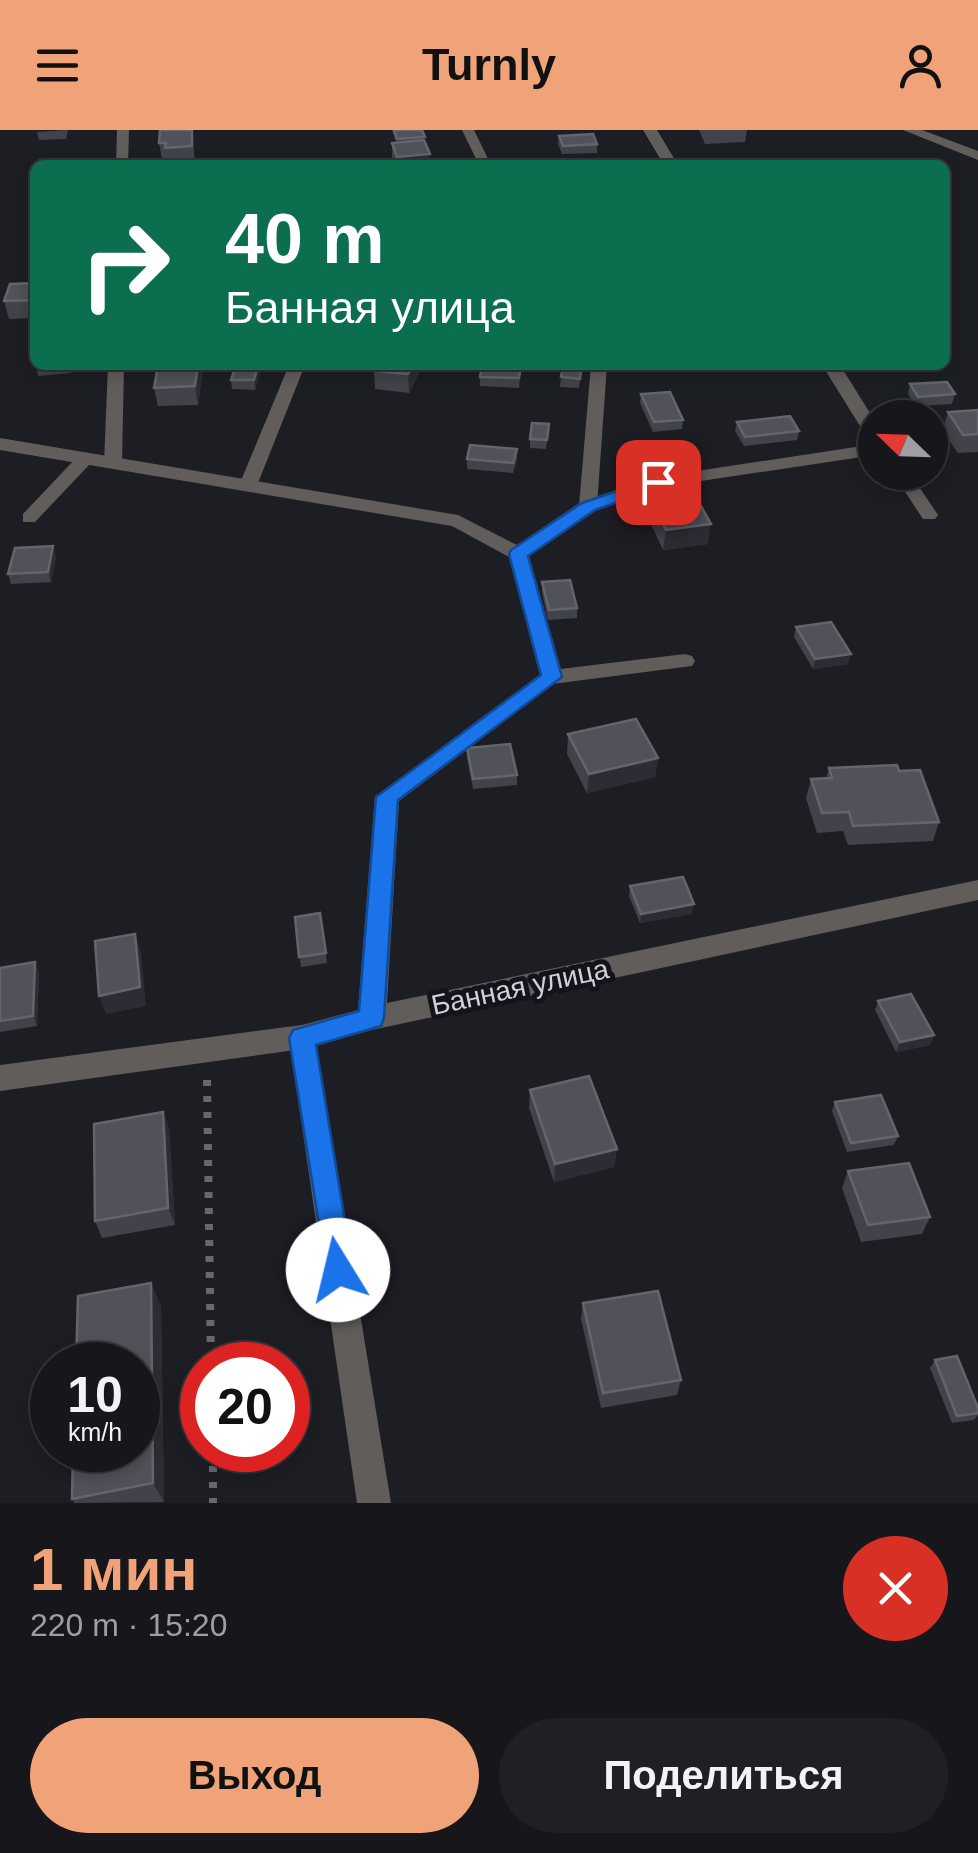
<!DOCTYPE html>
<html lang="ru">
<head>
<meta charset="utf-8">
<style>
  body { margin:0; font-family:Arial,sans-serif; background:#1f1f24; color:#f1f3f6; height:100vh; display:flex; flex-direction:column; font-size:38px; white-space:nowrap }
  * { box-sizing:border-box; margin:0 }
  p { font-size:32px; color:#9e9fa3 }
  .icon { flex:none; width:55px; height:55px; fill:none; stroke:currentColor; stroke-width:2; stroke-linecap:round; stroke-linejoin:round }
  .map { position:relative; height:1373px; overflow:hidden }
  .sheet { display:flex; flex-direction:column; background:#16161b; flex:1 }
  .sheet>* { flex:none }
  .hud { position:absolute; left:30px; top:30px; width:920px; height:210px; border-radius:15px; box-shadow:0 5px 15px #0003,0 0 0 2px #35353a; background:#0b6e4f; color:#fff; overflow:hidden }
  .needle { width:65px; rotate:293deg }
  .controls { position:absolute; left:858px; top:270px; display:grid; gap:20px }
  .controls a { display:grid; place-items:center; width:90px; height:90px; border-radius:50%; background:#16161b; box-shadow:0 5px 15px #0003,0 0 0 2px #35353a; font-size:50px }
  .speed { position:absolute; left:30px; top:1212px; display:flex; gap:20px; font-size:50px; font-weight:700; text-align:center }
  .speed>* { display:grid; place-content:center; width:130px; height:130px; border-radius:50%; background:#16161b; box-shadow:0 5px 15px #0003,0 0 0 2px #35353a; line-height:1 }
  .speed small { font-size:25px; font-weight:400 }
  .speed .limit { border:15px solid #d22; background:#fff; color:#111 }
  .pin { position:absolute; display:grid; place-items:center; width:85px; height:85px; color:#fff; margin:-42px; border-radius:20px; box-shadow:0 5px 15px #0006 }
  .me { position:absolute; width:110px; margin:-55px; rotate:351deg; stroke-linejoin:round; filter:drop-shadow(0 0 8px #0008) }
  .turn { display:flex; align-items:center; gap:35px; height:210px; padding:0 30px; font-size:45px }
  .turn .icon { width:130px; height:130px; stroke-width:2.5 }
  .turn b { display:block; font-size:70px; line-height:85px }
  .round { display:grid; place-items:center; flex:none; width:105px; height:105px; border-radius:52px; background:#1f1f24 }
  .overview { display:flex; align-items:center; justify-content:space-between; height:170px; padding:0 30px }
  h1 { font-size:60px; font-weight:700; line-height:75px; color:#f0a279 }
  .button { display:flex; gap:20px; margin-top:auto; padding:20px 30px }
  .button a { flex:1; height:115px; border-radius:60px; background:#f0a279; color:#111; font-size:40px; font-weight:700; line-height:115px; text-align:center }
  .button a+a { background:#1f1f24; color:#f1f3f6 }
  header { display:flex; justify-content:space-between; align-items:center; height:130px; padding:0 30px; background:#f0a279; color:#111; font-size:45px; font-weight:700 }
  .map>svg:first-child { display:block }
</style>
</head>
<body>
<header><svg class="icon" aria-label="menu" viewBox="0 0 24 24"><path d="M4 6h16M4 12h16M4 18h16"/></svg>Turnly<svg class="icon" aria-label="person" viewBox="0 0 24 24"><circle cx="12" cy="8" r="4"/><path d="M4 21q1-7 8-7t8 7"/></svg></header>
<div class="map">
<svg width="978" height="1373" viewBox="0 0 978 1373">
  <rect width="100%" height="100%" fill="#1d1d24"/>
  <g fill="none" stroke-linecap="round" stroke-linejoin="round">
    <g stroke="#67686e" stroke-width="8" stroke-dasharray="6 10" stroke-linecap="butt">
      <polyline points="207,950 211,1235"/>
      <polyline points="213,1320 213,1373"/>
    </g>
    <g fill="#615d5b" fill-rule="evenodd">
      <polygon points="117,0 129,0 128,35 116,35"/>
      <polygon points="462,0 474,0 491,35 479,35"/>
      <polygon points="108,235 124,235 122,333 113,338 104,333"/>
      <polygon points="289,235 305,235 258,353 249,358 243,357 240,353"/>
      <polygon points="591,235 607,235 597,376 588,381 579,376"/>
      <polygon points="84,325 90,326 90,334 35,392 23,392 23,384 78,326"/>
      <polygon points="892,342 909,342 938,385 935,389 923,389"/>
      <polygon points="685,524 692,526 695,531 692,536 552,554 542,547 552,540"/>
      <polygon points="302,896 311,899 315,907 391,1373 357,1373 289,907 293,899"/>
    </g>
    <g fill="#615d5b" fill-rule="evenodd">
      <polygon points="643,0 657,0 678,35 664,35"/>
      <polygon points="903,0 922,0 978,21 978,30"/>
      <polygon points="822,235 840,235 875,291 875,325 661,357 595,380 529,426 563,547 399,671 387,873 978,750 978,770 372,900 302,919 0,961 0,935 302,895 358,880 375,667 540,545 509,427 452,396 0,320 0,308 458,385 517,415 581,372 651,348 862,316 865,304"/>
    </g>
  </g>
  <g fill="#41424a">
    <polygon points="68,0 66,9 39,10 37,2"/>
    <polygon points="192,0 195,32 168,32 167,29 162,29 159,13"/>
    <polygon points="392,0 422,0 430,35 395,35 392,29 392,13 396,12"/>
    <polygon points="699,0 747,0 745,12 705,14"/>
    <polygon points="559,6 597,14 597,23 562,24 558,14"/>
    <polygon points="35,153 35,188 9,189 4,171"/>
    <polygon points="36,235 72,235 71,243 38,246"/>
    <polygon points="377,235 422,235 422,237 409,263 375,259 374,241"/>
    <polygon points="521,235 519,258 480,256 480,247"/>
    <polygon points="582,235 579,258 560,257 561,247"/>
    <polygon points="261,239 255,260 232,259 231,250"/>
    <polygon points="202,244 198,275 158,276 154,258"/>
    <polygon points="910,254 955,264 952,274 917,276 925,288 882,288 881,285 883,275 914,273 908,264"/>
    <polygon points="641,264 683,290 682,299 653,302 640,273"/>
    <polygon points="978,280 978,322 958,323 942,301 948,282"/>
    <polygon points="737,292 799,301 797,310 744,316 735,301"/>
    <polygon points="549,294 546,319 530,318 530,309"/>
    <polygon points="517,319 517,329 513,343 467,339 467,329"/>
    <polygon points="652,373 708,414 663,420 650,392"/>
    <polygon points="56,426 51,452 11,454 8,444"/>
    <polygon points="542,452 577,478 577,488 548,490 542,462"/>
    <polygon points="796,497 848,534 813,539 794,507"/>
    <polygon points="568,604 658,628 655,647 587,663 567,624"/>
    <polygon points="467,618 517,645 517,655 473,659 467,628"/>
    <polygon points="829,638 899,641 939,692 933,711 848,715 843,701 817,703 806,668 811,649 826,648"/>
    <polygon points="630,756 692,784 640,793 629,766"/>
    <polygon points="320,783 327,833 301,837 295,787"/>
    <polygon points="0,838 39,842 37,896 0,902"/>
    <polygon points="878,871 934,905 930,915 896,922 875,880"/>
    <polygon points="530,960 617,1019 614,1037 554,1052 529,978"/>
    <polygon points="835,972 898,1006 894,1015 847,1022 832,981"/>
    <polygon points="163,982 169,1000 175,1095 102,1108 95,1091"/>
    <polygon points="848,1041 930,1087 922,1104 861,1112 842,1058"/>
    <polygon points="583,1173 681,1250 677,1265 601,1278 581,1189"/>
    <polygon points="161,1176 164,1372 75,1373 72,1369"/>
    <polygon points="935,1230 978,1278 978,1285 974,1290 952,1293 930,1238"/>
  </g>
  <g fill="#2c2d34">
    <polygon points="430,24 430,35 398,35 397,27"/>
    <polygon points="198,235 201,235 202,244 198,275 195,256"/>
    <polygon points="258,235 260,235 261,239 255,260 254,250"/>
    <polygon points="413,235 422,235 422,237 409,263 408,244"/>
    <polygon points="711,394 708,414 663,420 666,400"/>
    <polygon points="53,416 56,426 51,452 48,442"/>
    <polygon points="851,524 848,534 813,539 815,529"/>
    <polygon points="658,628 655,647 587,663 589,644"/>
    <polygon points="694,774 692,784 640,793 641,784"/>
    <polygon points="135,804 141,823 146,876 106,884 99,866"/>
    <polygon points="35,832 39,842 37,896 33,886"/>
    <polygon points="934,905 930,915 896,922 900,912"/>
    <polygon points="163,982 169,1000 175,1095 168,1078"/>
    <polygon points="617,1019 614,1037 554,1052 555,1034"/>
    <polygon points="151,1153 161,1176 164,1372 153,1353"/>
  </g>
  <g fill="#505159" stroke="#64656c" stroke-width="2.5">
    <polygon points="160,0 192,0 192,16 165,18 166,13 159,13"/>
    <polygon points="394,0 422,0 425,7 397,9"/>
    <polygon points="593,4 597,14 563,16 559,6"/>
    <polygon points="424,10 430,24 397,27 392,13"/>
    <polygon points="192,30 193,35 161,35 161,32"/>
    <polygon points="35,153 35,170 4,171 10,154"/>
    <polygon points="158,235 198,235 195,256 154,258"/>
    <polygon points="236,235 258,235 254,250 231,250"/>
    <polygon points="377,235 413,235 408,244 374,241"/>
    <polygon points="482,235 521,235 519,248 480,247"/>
    <polygon points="563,235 582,235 580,249 561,247"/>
    <polygon points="947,252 955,264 918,267 910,254"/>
    <polygon points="670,262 683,290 654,292 641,264"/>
    <polygon points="915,273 925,287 891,288 883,275"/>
    <polygon points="978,280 978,304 963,305 948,282"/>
    <polygon points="790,286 799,301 745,307 737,292"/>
    <polygon points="532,293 549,294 547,310 530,309"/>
    <polygon points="470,315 517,319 513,333 467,329"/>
    <polygon points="696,367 711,394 666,400 652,373"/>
    <polygon points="53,416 48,442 8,444 15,418"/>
    <polygon points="570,450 577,478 549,480 542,452"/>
    <polygon points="831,492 851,524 815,529 796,497"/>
    <polygon points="636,589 658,628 589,644 568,604"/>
    <polygon points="510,614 517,645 473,649 467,618"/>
    <polygon points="897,635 899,641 920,640 939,692 853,696 849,682 822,683 811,649 832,648 829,638"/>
    <polygon points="683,747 694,774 641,784 630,756"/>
    <polygon points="320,783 326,823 299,827 295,787"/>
    <polygon points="135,804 140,857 99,866 95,811"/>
    <polygon points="35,832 33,886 0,891 0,838"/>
    <polygon points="911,864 934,905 900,912 878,871"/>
    <polygon points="589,946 617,1019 555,1034 530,960"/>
    <polygon points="881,965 898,1006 851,1013 835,972"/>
    <polygon points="163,982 168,1078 95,1091 94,994"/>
    <polygon points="909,1033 930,1087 868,1095 848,1041"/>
    <polygon points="151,1153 153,1353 72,1369 73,1320 138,1320 138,1235 76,1235 78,1166"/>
    <polygon points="658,1161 681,1250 603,1263 583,1173"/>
    <polygon points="957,1226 978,1278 978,1283 957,1286 935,1230"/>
  </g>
  <polygon fill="#1a73e8" stroke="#114b97" stroke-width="2.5" points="658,347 667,352 664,356 595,380 528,426 562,547 398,670 384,888 381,896 316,915 353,1140 349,1150 338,1155 328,1150 289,908 293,900 359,881 376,667 541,545 509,424 511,420 582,373"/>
  <g text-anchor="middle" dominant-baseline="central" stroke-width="10" stroke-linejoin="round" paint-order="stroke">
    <g font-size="28" fill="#d0d1d6" stroke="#13141b">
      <text transform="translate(520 857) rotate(-12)">Банная улица</text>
    </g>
  </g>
</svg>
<div class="controls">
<a><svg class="needle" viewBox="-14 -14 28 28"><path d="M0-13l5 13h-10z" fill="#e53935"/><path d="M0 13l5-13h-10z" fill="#9e9fa3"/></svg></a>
</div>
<div class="speed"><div>10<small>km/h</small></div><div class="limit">20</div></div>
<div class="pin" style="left:658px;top:352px;background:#d93025"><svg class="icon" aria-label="arrive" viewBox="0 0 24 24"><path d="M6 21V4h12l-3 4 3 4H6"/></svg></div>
<svg class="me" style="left:338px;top:1140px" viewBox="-20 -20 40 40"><circle r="19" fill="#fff"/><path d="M0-13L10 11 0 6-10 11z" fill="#1a73e8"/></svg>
<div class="hud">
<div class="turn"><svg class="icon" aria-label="right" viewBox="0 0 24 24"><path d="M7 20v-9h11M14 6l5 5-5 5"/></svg><div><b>40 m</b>Банная улица</div></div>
</div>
</div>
<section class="sheet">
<div class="overview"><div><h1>1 мин</h1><p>220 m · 15:20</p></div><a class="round" style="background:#d93025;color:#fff"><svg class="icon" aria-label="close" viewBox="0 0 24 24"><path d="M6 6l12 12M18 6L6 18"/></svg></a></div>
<div class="button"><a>Выход</a><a>Поделиться</a></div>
</section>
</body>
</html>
